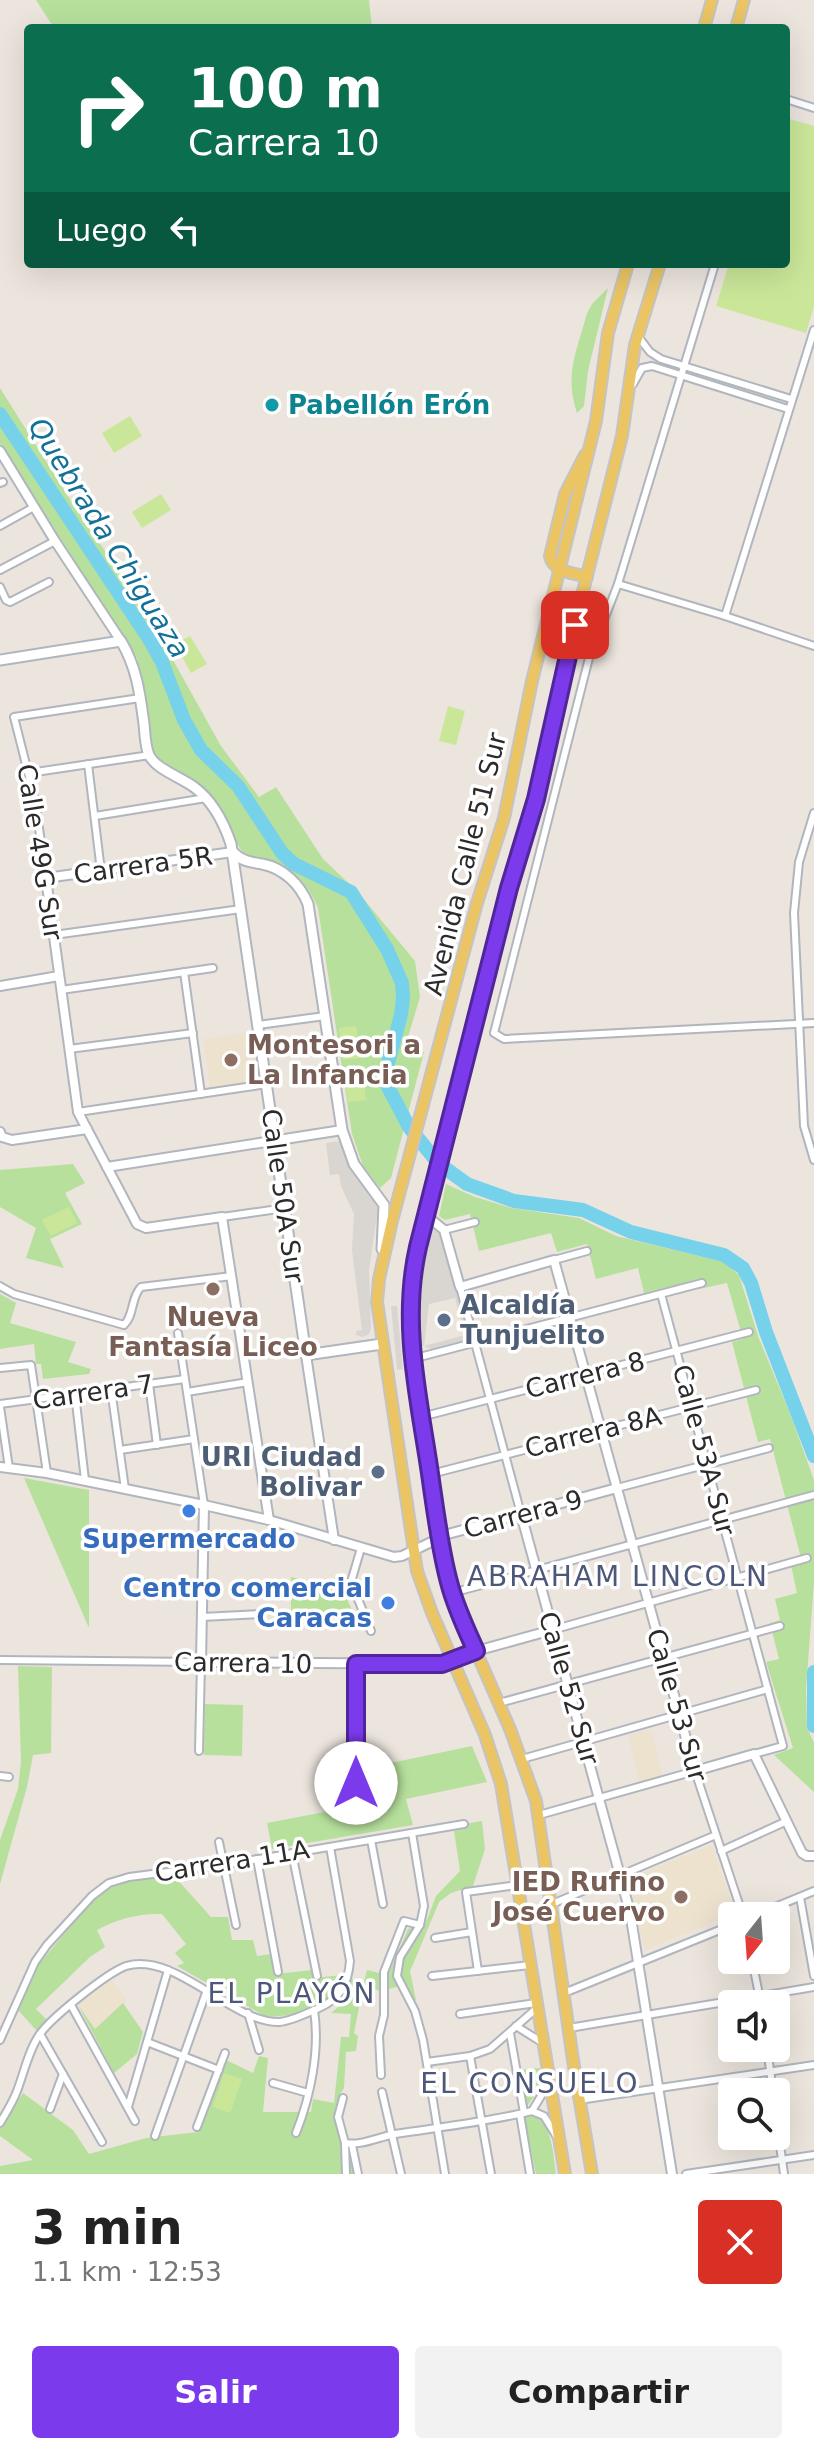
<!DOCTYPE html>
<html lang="es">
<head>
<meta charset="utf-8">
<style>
  body { margin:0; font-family:"DejaVu Sans",sans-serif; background:#f2f2f2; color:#222; height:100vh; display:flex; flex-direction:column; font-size:30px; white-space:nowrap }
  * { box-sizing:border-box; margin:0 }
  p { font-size:26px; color:#767676 }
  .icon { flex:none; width:44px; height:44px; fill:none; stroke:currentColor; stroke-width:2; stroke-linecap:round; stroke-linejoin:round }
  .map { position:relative; height:2174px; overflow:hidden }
  .sheet { display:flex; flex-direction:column; background:#fff; flex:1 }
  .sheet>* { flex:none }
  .guide { position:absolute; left:24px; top:24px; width:766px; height:244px; border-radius:8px; box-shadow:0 8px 32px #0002; background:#0b6e4f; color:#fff; overflow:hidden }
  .needle { width:52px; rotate:197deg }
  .buttons { position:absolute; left:718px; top:1902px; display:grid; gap:16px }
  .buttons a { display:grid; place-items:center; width:72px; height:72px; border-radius:8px; background:#fff; box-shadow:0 8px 32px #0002; font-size:40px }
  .pin { position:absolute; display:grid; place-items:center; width:68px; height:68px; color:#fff; margin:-34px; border-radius:16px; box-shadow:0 4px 12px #0006 }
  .me { position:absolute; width:88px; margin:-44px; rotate:0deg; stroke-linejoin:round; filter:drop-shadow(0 0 6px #0008) }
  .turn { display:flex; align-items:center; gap:28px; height:168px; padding:0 32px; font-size:36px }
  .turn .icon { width:104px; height:104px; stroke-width:2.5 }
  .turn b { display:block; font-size:56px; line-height:68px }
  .then { display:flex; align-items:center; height:76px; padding:0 32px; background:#0003; gap:16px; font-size:30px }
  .round { display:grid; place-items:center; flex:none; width:84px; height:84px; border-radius:8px; background:#f2f2f2 }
  .summary { display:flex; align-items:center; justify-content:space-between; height:136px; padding:0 32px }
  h1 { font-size:48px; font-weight:600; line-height:60px }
  .button { display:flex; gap:16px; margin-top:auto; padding:16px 32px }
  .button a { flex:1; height:92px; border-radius:8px; background:#7c3aed; color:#fff; font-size:32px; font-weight:600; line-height:92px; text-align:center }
  .button a+a { background:#f2f2f2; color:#222 }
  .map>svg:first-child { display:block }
</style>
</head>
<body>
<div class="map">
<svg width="814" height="2174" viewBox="0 0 814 2174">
  <rect width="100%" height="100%" fill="#ece5de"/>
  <g fill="#ede2ce">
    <polygon points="253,1032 260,1081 210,1088 203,1039"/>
    <polygon points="651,1730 663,1778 640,1784 628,1735"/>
    <polygon points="711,1845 736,1913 645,1950 627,1880"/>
    <polygon points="109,1978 127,2000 95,2029 78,2005"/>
  </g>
  <g fill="#b7e09d">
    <polygon points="36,0 369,0 372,28 54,28"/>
    <path d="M 608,288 L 588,371 L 584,406 L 577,413 C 564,374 577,351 587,313 L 592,304 Z"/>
    <path d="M 0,388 L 78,512 L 140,601 L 221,746 L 259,797 L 276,787 L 323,859 L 357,891 L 415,961 L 420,997 L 405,1047 L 424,1052 L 391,1178 L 380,1188 L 363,1166 L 352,1134 L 318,908 C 305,875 278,862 245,856 L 202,788 L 163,762 L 153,751 L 137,658 L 0,444 Z"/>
    <polygon points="73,1164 85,1183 65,1193 82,1224 50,1239 64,1268 26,1258 36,1228 0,1207 0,1170"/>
    <polygon points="446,1184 475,1197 512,1208 579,1218 616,1236 724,1262 739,1275 758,1336 791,1416 814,1480 814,1582 806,1689 807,1727 814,1743 814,1792 774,1755 793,1748 766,1662 779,1659 770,1623 780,1620 775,1599 797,1593 791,1565 802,1562 770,1439 758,1442 732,1342 743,1339 727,1283 699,1289 696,1280 644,1293 638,1268 596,1279 587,1244 557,1252 551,1233 479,1251 470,1214 445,1220 439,1216"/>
    <polygon points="0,1294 16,1303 10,1323 76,1342 68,1362 91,1369 89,1374 43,1379 41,1364 36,1364 34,1344 0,1349"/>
    <polygon points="24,1478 89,1490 89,1628"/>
    <polygon points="291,1577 342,1588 356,1619 291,1617"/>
    <polygon points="18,1666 52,1667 51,1753 33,1755 27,1787 0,1884 0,1840 18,1789 21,1761"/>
    <polygon points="205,1704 243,1705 242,1756 204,1755"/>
    <polygon points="472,1746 487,1782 406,1799 413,1825 272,1849 267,1823 361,1805 362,1769"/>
    <polygon points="482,1821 485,1849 473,1886 451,1893 439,1902 414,1962 410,1971 416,2000 413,2001 404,1985 381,1991 363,1987 354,2033 358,2036 356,2051 346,2052 344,2088 339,2096 336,2112 342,2149 354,2149 360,2174 0,2174 0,2166 33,2160 0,2136 0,2129 23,2093 73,2130 89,2154 146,2138 198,2132 226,2060 253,2073 259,2056 268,2058 263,2112 311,2112 313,2099 334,2103 341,2037 349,2037 351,2014 331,2013 342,2004 351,1979 364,1982 367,1970 388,1975 408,1929 413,1927 423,1930 436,1896 460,1871 454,1831 464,1829 464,1824"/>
    <path d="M 150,1876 L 175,1877 L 211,1917 L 228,1917 L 232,1940 L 253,1940 L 257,1956 L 271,1954 L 277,1974 L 312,1970 L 314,1978 L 342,1975 C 340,1981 339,1988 336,1993 C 325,2009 283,2019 265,2016 L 177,1966 L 184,1963 L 175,1953 L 186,1944 L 162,1914 C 139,1913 117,1919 97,1930 L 105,1947 L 90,1957 L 36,2009 L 48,2021 L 37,2031 L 18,2010 L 35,1969 L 83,1911 L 102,1893 L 125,1880 Z"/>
    <polygon points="123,2003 143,2032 137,2054 114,2073 78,2005 95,2029"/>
    <polygon points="540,2068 538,2091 527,2106 520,2070"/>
    <path d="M 535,2115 C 553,2129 553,2153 556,2174 L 536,2174 L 524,2117 Z"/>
  </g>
  <g fill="#cae799">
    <polygon points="786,118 814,126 814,307 806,333 716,306 729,264 786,264"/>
    <polygon points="130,416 142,436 114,453 102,433"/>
    <polygon points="161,494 171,510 142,528 132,512"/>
    <polygon points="190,636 207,664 191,673 175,644"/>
    <polygon points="448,706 465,711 456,745 439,741"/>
    <polygon points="356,1026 361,1058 343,1060 339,1028"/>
    <polygon points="362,1066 366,1100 348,1102 344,1068"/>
    <polygon points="69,1207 77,1223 51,1236 42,1220"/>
    <polygon points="224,2073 242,2079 230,2113 213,2107"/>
  </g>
  <g fill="#d9d5d1" fill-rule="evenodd">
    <polygon points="340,1141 346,1161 372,1196 378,1209 369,1270 371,1328 369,1334 363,1337 356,1335 356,1331 362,1330 352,1250 354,1214 341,1186 339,1174 330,1175 326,1143"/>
    <path d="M 427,1224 L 444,1238 L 468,1336 L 465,1340 L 431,1349 L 418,1344 L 415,1324 L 415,1288 ZM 455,1298 L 465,1335 L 424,1346 L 429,1304 Z"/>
    <polygon points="391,1306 397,1306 403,1369 397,1370"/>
  </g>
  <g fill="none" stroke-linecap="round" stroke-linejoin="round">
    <g stroke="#76d1ea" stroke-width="14">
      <polyline points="0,414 149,639 162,662 184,720 201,750 238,786 282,853 294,864 351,892 387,949 402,983 403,998 401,1015 387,1067 387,1085 409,1127 438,1163 467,1184 514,1201 583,1210 631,1232 724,1255 743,1268 751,1283 766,1332 814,1456"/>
      <polyline points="814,1672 814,1726"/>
    </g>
    <defs>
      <g id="minor">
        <polyline points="786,99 814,108"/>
        <polyline points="715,264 618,584 589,658 494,1033 504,1039 814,1023"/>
        <polyline points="637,335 650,352 661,359 791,399"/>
        <polyline points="633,384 642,368 652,366 788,409"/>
        <polyline points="0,483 3,482"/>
        <polyline points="0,526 34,507"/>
        <polyline points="0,570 55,541"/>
        <polyline points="618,584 725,616 814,330"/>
        <polyline points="0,587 6,600 10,602 49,582"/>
        <polyline points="725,616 814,646"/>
        <polyline points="88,764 101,871"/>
        <polyline points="29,773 150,755"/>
        <polyline points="814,813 799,862 794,913 804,1126 814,1160"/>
        <polyline points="95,816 206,798"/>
        <polyline points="46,878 35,800 14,717 140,698"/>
        <polyline points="54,935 241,909"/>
        <polyline points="184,972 201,1094"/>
        <polyline points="61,990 213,968"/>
        <polyline points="258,1025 325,1016"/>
        <polyline points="69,1049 193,1033"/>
        <polyline points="78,1112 267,1084"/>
        <polyline points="222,1217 285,1208"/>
        <polyline points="444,1230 475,1222"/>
        <polyline points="554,1260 587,1251"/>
        <path d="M 0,1286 L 14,1294 L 124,1325 C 134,1316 131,1297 141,1287 L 232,1276"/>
        <polyline points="460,1287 521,1514"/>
        <polyline points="661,1294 783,1746 754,1754"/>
        <polyline points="178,1333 204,1505"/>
        <polyline points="412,1359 702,1283"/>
        <polyline points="0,1368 31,1365 47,1473"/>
        <polyline points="149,1384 157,1445"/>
        <polyline points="111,1389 125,1489"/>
        <polyline points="187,1392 248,1382"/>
        <polyline points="75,1394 85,1480"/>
        <polyline points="0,1404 185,1379"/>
        <polyline points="0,1407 9,1468"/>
        <polyline points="421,1417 749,1332"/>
        <polyline points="120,1450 194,1439"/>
        <polyline points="431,1474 756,1390"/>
        <polyline points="617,1488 769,1448"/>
        <polyline points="361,1548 351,1582 371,1631"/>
        <polyline points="463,1590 814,1495"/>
        <polyline points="202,1617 261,1614"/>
        <polyline points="552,1630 807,1558"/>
        <polyline points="0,1660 201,1662 199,1751"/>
        <polyline points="499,1703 780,1626"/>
        <polyline points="522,1759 768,1689"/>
        <polyline points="0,1776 9,1777"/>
        <polyline points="355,1805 356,1664"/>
        <polyline points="539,1815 695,1771 743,1916"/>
        <polyline points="412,1833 424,1906 420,1925 400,1957 397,1976 415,2011 423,2040 445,2174"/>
        <polyline points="371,1840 383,1904"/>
        <polyline points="219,1842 236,1925"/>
        <polyline points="721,1851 787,1821"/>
        <polyline points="292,1853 317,1976"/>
        <polyline points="257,1859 278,1972"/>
        <polyline points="800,1897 814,1976"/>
        <polyline points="552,1904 716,1835"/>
        <polyline points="753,1916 814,1891"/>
        <polyline points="435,1938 472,1932"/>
        <polyline points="752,1960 761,2004"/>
        <polyline points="478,1971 466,1892 518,1885"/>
        <polyline points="432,1976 530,1965"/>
        <polyline points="564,1993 732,1925"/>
        <polyline points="71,2005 135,2121"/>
        <polyline points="248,2013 259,2050"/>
        <polyline points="460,2014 536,2003"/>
        <polyline points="516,2026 543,2043"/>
        <polyline points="569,2028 814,1987"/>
        <polyline points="510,2033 524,2113"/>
        <polyline points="40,2034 102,2142"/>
        <polyline points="0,2040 35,1962 47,1945 92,1896 109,1883 129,1877 223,1865 464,1824"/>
        <polyline points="147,2042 219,2070"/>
        <polyline points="767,2048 773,2092"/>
        <polyline points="470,2056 491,2174"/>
        <polyline points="427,2062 470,2056 490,2049 537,2008"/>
        <polyline points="381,2075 379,2036 384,2015 384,1972 404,1921 420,1925"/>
        <polyline points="273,2083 308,2093"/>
        <polyline points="382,2092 401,2174"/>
        <polyline points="343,2098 338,2117 345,2143 346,2174"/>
        <polyline points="579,2100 814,2065"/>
        <polyline points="128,2107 168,1970"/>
        <polyline points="50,2109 63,2074"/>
        <polyline points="532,2111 541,2096 545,2074"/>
        <polyline points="520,2114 530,2174"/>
        <polyline points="776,2116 784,2174"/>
        <path d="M 0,2123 C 6,2113 13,2102 17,2091 C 24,2073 29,2049 40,2034 C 52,2017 107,1973 126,1966 C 175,1951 232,2023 279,2022 C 292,2021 307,2013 319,2008 C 341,1998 348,1984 350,1961 L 330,1847"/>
        <polyline points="197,2127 225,2053"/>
        <path d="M 296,2133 C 311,2095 320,2050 314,2010"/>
        <polyline points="155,2136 207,1990"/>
        <path d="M 345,2143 C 361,2146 379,2137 395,2134 C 440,2127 487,2122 532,2111 L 544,2116 L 557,2137"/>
        <polyline points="352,2145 358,2174"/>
        <polyline points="686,2174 814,2155"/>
      </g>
      <g id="tertiary">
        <polyline points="0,451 55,541 121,641"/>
        <polyline points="233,852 46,878 78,1112 137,1224 146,1228 222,1217 269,1520"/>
        <polyline points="0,986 59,976"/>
        <polyline points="0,1132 2,1137 12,1140 87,1129"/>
        <polyline points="107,1167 342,1130"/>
        <polyline points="426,1215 444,1230 460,1287 554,1260 695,1771 754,1754 802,1853 807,1856 814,1856"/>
        <polyline points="306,1355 334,1540"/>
        <polyline points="0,1467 47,1473 204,1505 269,1520 394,1557 402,1556 448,1534 617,1488"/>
        <polyline points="204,1505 201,1662 442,1664 476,1651 552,1630"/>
        <polyline points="521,1514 630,1912 672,2174"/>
      </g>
      <g id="secondary">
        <path d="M 0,660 L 121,641 C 137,668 140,694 144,724 C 145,733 145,746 149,755 C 157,770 181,777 194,787 C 213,801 224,823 231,844 L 306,1355 L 382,1344"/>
        <path d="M 233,852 C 241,861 250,862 262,864 C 283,868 300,884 308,904 L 342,1130 L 354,1164 L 384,1205 L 382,1249"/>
      </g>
      <g id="primary">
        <polyline points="704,28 712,0"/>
        <polyline points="736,28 744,0"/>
        <path d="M 585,455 L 565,494 L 550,556 C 553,572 573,573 587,577"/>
        <polyline points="565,2174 501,1784 485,1735 432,1613 417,1571 377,1302 379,1279 392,1221 477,903 504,818 532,681 596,421 608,333 628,264"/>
        <polyline points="592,2174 573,2060 536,1801 510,1729 458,1610 447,1574 411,1347 410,1298 418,1247 509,888 536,799 563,671 622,436 635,345 660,264"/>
      </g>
    </defs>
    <use href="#minor" stroke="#b1b5be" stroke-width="10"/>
    <use href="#tertiary" stroke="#b1b5be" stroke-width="12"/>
    <use href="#secondary" stroke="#b1b5be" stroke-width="13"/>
    <use href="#primary" stroke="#c4c4c4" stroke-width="14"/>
    <use href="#minor" stroke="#fff" stroke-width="6"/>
    <use href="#tertiary" stroke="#fff" stroke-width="8"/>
    <use href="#secondary" stroke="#fff" stroke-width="9"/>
    <use href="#primary" stroke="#ebc564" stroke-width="10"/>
  </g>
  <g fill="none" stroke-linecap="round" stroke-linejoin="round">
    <defs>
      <path id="route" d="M 356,1783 L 356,1664 L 442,1664 L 476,1651 C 466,1629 455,1606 449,1582 C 438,1541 434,1497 427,1454 C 416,1385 402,1317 418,1247 L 509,888 L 536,799 L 575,625"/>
    </defs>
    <use href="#route" stroke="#51269a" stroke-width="20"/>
    <use href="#route" stroke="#7c3aed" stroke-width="14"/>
  </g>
  <circle fill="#0f9aa8" stroke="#fff" stroke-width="3" cx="272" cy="405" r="8"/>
  <g fill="#8d6e63" stroke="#fff" stroke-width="3">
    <circle cx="231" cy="1060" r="8"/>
    <circle cx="213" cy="1289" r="8"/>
    <circle cx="681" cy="1897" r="8"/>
  </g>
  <g fill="#5c6f8a" stroke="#fff" stroke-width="3">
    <circle cx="444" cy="1320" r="8"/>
    <circle cx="378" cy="1472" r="8"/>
  </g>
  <g fill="#3f7fe0" stroke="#fff" stroke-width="3">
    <circle cx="189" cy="1511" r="8"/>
    <circle cx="388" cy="1603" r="8"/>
  </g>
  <g text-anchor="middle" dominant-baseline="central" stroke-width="7" stroke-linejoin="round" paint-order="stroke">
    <g font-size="26" font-weight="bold" fill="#0d838f" stroke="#fff" text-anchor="start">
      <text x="288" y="405">Pabellón Erón</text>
    </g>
    <g font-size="26" fill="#2b2b2b" stroke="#fff">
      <text transform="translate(40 852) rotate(81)">Calle 49G Sur</text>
      <text transform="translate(465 864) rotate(-76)">Avenida Calle 51 Sur</text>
      <text transform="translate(143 865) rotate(-8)">Carrera 5R</text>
      <text transform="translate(283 1196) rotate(82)">Calle 50A Sur</text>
      <text transform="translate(585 1375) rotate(-14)">Carrera 8</text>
      <text transform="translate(93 1392) rotate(-8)">Carrera 7</text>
      <text transform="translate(593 1432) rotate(-14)">Carrera 8A</text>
      <text transform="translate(704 1450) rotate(75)">Calle 53A Sur</text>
      <text transform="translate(523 1514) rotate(-15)">Carrera 9</text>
      <text transform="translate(243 1663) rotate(1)">Carrera 10</text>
      <text transform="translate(569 1688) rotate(74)">Calle 52 Sur</text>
      <text transform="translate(677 1705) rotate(74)">Calle 53 Sur</text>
      <text transform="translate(232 1861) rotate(-9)">Carrera 11A</text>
    </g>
    <g font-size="26" font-weight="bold" fill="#785e54" stroke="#fff" text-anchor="start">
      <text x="247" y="1045">Montesori a<tspan x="247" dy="30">La Infancia</tspan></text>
      <text x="213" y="1317" text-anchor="middle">Nueva<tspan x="213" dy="30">Fantasía Liceo</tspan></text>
      <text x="665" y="1882" text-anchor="end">IED Rufino<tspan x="665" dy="30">José Cuervo</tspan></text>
    </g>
    <g font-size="26" font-weight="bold" fill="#4e5e75" stroke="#fff" text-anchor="start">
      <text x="460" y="1305">Alcaldía<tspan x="460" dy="30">Tunjuelito</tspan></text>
      <text x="362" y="1457" text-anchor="end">URI Ciudad<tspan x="362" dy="30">Bolivar</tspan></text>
    </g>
    <g font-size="26" font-weight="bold" fill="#366cbe" stroke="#fff">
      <text x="189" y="1539">Supermercado</text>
      <text x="372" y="1588" text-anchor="end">Centro comercial<tspan x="372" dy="30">Caracas</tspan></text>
    </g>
    <g font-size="28" font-style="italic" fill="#137097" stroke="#fff">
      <text transform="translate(109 538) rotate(58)">Quebrada Chiguaza</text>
    </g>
    <g font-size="28" letter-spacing="2" fill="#4d577a" stroke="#fff">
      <text x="618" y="1576">ABRAHAM LINCOLN</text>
      <text x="292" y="1993">EL PLAYÓN</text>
      <text x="530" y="2083">EL CONSUELO</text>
    </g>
  </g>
</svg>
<div class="buttons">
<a><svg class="needle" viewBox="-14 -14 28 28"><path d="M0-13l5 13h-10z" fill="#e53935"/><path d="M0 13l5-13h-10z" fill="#767676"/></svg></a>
<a><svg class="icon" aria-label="sound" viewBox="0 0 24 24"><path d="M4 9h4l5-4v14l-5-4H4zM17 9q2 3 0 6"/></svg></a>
<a><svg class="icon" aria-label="search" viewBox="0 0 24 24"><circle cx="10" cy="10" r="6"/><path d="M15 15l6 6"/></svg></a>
</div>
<div class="pin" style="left:575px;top:625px;background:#d93025"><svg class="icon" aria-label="arrive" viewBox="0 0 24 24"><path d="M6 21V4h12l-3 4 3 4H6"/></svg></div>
<svg class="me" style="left:356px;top:1783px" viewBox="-20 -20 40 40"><circle r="19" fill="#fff"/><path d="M0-13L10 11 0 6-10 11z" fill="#7c3aed"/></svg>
<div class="guide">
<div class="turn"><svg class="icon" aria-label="right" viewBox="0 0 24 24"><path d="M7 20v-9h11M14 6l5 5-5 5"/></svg><div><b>100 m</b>Carrera 10</div></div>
<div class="then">Luego<svg class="icon" aria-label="left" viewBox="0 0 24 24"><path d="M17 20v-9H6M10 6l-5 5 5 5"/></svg></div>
</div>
</div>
<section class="sheet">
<div class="summary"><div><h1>3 min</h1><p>1.1 km · 12:53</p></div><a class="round" style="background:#d93025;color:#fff"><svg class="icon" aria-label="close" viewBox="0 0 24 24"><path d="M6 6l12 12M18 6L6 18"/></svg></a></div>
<div class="button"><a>Salir</a><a>Compartir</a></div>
</section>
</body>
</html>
